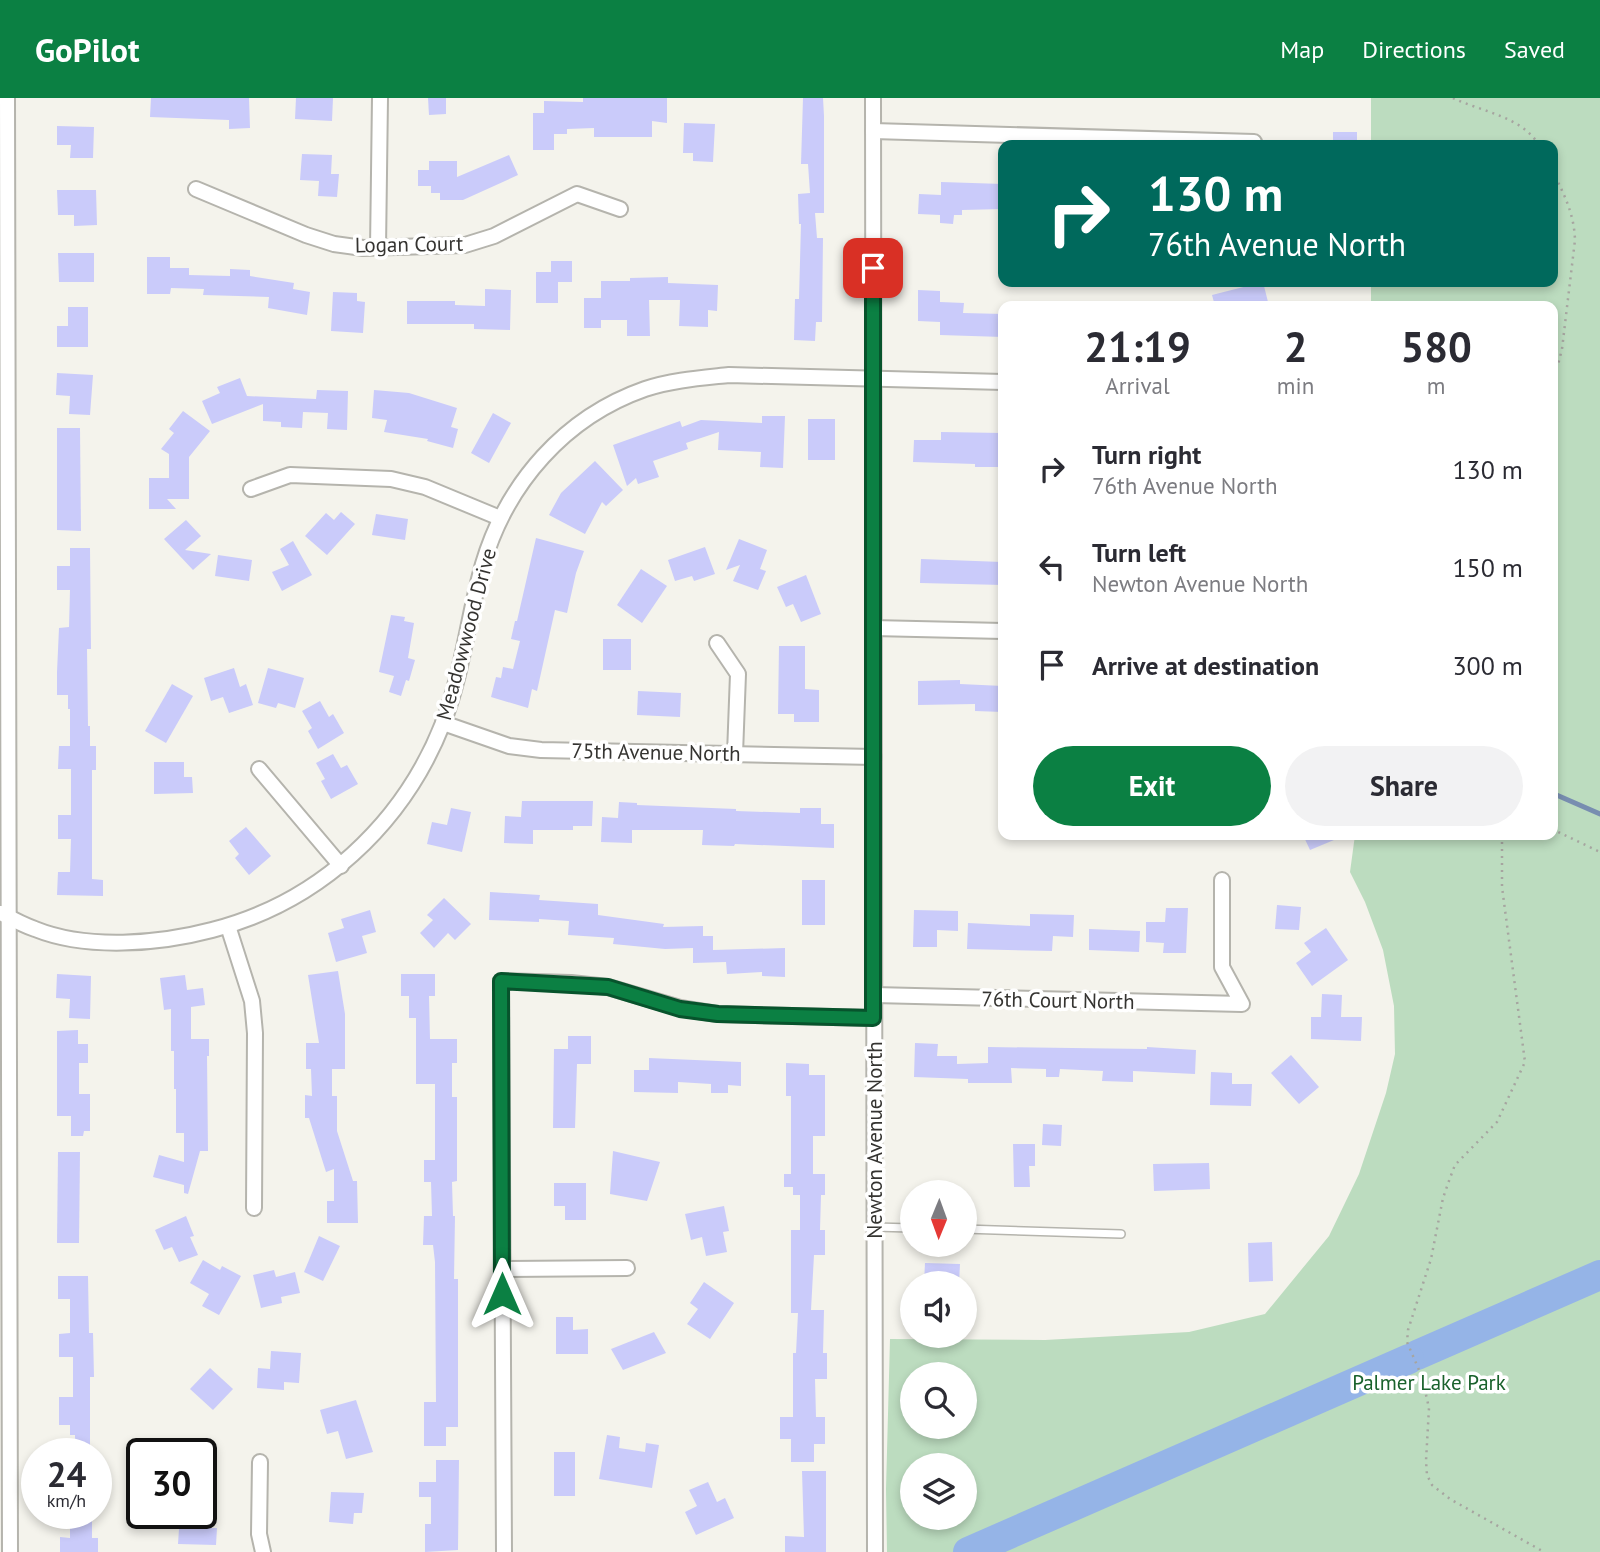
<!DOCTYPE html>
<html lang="en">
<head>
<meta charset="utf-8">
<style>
  body { margin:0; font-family:"PT Sans",sans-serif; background:#f2f2f3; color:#2b2b33; height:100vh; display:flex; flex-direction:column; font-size:26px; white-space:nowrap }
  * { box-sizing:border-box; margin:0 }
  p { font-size:23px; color:#7c7c81 }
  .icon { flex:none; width:38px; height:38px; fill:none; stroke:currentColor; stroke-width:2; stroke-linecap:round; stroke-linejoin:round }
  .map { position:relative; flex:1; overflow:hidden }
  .details { position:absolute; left:998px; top:203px; width:560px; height:539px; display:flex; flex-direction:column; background:#fff; border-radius:14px; box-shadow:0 4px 10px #0003 }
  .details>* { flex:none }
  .banner { position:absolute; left:998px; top:42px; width:560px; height:147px; border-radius:14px; box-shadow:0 4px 10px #0003; background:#00695c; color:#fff; overflow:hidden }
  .needle { width:46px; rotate:181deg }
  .tools { position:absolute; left:900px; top:1082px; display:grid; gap:14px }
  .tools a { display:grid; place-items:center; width:77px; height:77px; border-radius:50%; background:#fff; box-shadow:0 4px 10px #0003; font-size:35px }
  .speed { position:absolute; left:21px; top:1340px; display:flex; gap:14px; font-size:35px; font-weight:700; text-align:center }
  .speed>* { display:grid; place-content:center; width:91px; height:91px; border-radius:50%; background:#fff; box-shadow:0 4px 10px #0003; line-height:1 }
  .speed small { font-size:18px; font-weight:400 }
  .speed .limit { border:4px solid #111; border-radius:10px; background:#fff; color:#111 }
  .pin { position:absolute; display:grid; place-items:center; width:60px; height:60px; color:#fff; margin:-30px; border-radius:14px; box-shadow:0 4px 10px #0006 }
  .me { position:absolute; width:77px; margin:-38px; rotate:0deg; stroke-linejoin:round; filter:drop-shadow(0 0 5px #0008) }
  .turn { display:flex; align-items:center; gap:24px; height:147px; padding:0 35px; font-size:32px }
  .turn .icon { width:91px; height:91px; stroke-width:2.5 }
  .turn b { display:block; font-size:49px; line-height:60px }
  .eta { display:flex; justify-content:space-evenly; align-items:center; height:119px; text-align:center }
  .eta b { font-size:42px; font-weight:800; line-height:49px }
  .button { display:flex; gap:14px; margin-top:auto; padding:14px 35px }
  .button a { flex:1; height:80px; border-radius:42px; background:#0b8043; color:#fff; font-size:28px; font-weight:800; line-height:80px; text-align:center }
  .button a+a { background:#f2f2f3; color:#2b2b33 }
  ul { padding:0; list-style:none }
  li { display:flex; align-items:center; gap:21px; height:98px; padding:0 35px }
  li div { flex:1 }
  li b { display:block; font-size:26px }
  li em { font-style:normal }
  header { display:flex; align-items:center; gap:42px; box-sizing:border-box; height:98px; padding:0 35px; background:#0b8043; color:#fff }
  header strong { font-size:33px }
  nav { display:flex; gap:38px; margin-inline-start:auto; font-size:24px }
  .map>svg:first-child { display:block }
</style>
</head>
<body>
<header>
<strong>GoPilot</strong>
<nav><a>Map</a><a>Directions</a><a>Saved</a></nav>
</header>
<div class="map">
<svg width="1600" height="1454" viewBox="0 0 1600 1454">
  <rect width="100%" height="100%" fill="#f4f3ec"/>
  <path fill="#bcdcbf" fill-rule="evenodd" d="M 1371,0 L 1600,0 L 1600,1454 L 887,1454 L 886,1391 L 890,1241 L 1045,1242 L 1189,1234 L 1265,1216 L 1329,1138 L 1359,1076 L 1386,995 L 1395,956 L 1394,908 L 1383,852 L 1365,804 L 1350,774 L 1355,737 L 1552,737 L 1552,208 L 1371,208 L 1371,184 L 1552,184 L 1552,47 L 1371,47 ZM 912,1276 L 964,1276 L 964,1328 L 912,1328 ZM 912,1367 L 964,1367 L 964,1419 L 912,1419 Z"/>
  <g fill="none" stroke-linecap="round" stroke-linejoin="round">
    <polyline stroke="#788eb0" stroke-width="5" points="1552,695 1600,716"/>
    <g stroke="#95b4e7" stroke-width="30">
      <polyline points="1417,1257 1600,1177"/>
      <polyline points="968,1454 1409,1261"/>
    </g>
  </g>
  <g fill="#cacbfa">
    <polygon points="151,0 249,0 250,30 229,31 229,22 150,19"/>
    <polygon points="296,0 333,0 332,23 295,21"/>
    <polygon points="428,0 446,0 446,16 429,17"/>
    <polygon points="583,0 667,0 667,25 652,23 652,39 594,39 594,30 567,31 567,36 554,36 554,52 533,52 533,15 544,15 544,3 583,4"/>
    <polygon points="803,0 823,0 824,18 824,115 815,115 817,140 823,140 822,224 816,224 815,243 794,242 795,201 799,201 801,126 799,126 798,96 810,95 808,66 801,66"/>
    <polygon points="684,25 715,26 713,64 693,63 693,55 683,55"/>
    <polygon points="57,28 94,29 93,60 70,60 71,47 57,47"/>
    <rect x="1333" y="34" width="24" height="13"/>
    <polygon points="302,56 332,57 331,76 339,76 337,99 318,98 319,83 300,82"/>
    <polygon points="509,57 518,77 463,102 440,102 440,95 431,95 431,88 418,88 418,72 429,72 429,63 457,63 457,79"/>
    <polygon points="941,84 1003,86 1003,111 962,112 962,117 954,117 953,126 940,125 940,117 918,116 919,96 941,97"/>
    <polygon points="57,92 96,92 97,127 74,128 74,117 58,117"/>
    <polygon points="58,155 94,155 94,184 59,184"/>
    <polygon points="147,159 170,159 170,170 189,170 189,177 230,178 230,171 250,172 250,178 294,185 293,191 310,194 307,217 268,210 269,199 203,197 204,191 171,190 170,196 147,196"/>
    <polygon points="551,163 572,163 572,184 558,184 558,205 536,205 536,174 551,174"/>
    <polygon points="668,179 668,185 718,187 717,213 708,212 708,229 679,228 680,202 649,202 650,238 627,238 627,222 601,222 601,230 584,230 584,200 601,200 601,183 630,183 630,180"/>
    <polygon points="1263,184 1269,208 1215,208 1212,197"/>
    <polygon points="485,191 511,192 510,232 474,231 474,226 407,226 407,203 455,203 455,207 485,208"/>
    <polygon points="918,192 940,193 940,204 964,205 963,215 1003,216 1003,239 940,237 940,224 918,223"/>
    <polygon points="333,194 357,195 357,203 365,204 363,235 331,233"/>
    <polygon points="68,209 88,209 88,249 57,249 57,228 68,228"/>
    <polygon points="57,275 93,277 90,317 69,316 70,298 56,297"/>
    <polygon points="240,280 247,298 316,301 317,292 348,293 347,332 327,331 328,315 303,314 302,330 281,329 281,324 263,323 263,306 212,326 202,303 220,295 217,289"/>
    <polygon points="374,292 409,295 457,310 451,329 458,331 453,350 427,343 428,341 384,334 387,322 372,320"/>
    <polygon points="183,313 210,333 189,359 189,401 167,401 176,411 149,411 149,380 169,380 169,356 161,351 174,335 169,331"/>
    <polygon points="493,315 511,325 489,365 471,355"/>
    <polygon points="762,318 785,318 783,370 760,369 761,354 718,352 719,334 686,345 688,351 653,363 659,379 638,386 636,380 627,388 613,347 680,323 682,329 701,322 762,325"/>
    <rect x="808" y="321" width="27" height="41"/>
    <polygon points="57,330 80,330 81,433 57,432"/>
    <polygon points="941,334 1003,335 1003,369 975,369 975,366 913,364 914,342 941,342"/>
    <polygon points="595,363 623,392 606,408 602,404 585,436 549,417 561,395"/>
    <polygon points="341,414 355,426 327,457 305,438 326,415 334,422"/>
    <polygon points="376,416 408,421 405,442 372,437"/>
    <polygon points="186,422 201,438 185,452 211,456 193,472 164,441"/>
    <polygon points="536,440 584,453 576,475 567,515 555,512 537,593 532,591 528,610 491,599 496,579 501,580 503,569 513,571 520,543 511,541 515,523 517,523"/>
    <polygon points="739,441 767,452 760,471 766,473 758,492 733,483 740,467 726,472"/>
    <polygon points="293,443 312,477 282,493 272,474 289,467 280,451"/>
    <polygon points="705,449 715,476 694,483 692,478 675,483 668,462"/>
    <polygon points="70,450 90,450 91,551 87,551 88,628 90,628 90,648 96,648 96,672 92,672 92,781 103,782 103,798 57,797 58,774 70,774 71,741 58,741 58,717 71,717 71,671 58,671 59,648 70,648 70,611 68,611 68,597 57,597 57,574 59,530 69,529 70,492 57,492 57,468 70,468"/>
    <polygon points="218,457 252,462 249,483 215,478"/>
    <polygon points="921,461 1002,464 1003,487 920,485"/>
    <polygon points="641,471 667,488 642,525 617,507"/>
    <polygon points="806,477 821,516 801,524 793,506 786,509 777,489"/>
    <polygon points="391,517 405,519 404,523 414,525 408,560 415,562 409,583 406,582 401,598 389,594 394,578 379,574"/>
    <rect x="603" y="541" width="28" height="31"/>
    <polygon points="779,548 805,548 805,591 819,592 819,624 794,624 794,616 778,616"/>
    <polygon points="234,570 240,589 246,586 253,607 229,615 223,599 211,603 204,580"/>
    <polygon points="268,570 304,580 295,610 278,605 276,610 258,605"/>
    <polygon points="960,582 960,586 1003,588 1003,614 975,613 975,606 918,607 918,583"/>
    <polygon points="172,586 193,598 166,645 145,633"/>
    <polygon points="638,593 681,595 680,619 637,617"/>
    <polygon points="320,603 329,619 333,616 344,635 318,651 308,633 312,630 302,613"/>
    <polygon points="333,656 341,670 347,667 358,686 331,701 321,683 325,681 316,665"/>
    <polygon points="154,664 184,664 184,679 192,679 193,695 154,696"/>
    <polygon points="522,703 593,703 592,728 573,728 573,732 533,732 533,746 504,745 505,718 521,719"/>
    <polygon points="619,704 637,705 637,707 736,711 736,713 800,715 800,710 821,710 821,726 834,726 834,750 735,746 734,748 702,747 703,732 632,732 632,745 601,744 602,719 618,720"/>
    <polygon points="451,710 471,714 462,754 427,746 432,724 447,727"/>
    <polygon points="246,729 271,758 249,777 235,760 239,756 229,743"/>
    <polygon points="1303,737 1346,737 1310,752"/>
    <rect x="802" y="782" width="23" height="45"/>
    <polygon points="490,794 540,797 539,802 598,806 598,817 664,826 663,829 703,828 703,838 713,838 713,852 785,850 785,879 762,878 762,874 727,876 726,864 693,865 693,850 665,851 613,846 614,840 568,837 569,823 539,821 539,824 489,822"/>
    <polygon points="444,800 471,826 455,842 448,835 434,850 420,835 433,822 427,817"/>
    <polygon points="1277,807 1301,809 1299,832 1275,831"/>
    <polygon points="1166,810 1188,810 1186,855 1163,855 1164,845 1146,844 1146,824 1165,824"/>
    <polygon points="370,812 376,834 362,838 367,855 336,864 328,835 344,830 341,821"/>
    <polygon points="914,812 958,813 958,833 937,832 937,849 913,849"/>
    <polygon points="1030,816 1074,817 1073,839 1053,838 1052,853 967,851 968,825 1030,828"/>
    <polygon points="1326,830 1348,862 1312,888 1296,865 1311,854 1304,845"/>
    <polygon points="1089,831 1140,833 1139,854 1089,852"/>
    <polygon points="338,873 345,916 345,971 332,971 332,998 337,998 337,1033 353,1083 357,1083 358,1125 327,1125 327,1103 334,1103 334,1071 326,1074 309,1020 305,1020 305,997 312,998 311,971 306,971 306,945 319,945 308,877"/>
    <polygon points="57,876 91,878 90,921 69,920 70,901 56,900"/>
    <polygon points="401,876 435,876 435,898 429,898 430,941 457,941 457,965 452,965 452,999 457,999 457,1083 452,1084 453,1118 455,1118 454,1181 458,1181 458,1329 446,1329 446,1348 424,1348 424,1304 436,1304 435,1164 433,1147 423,1147 424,1118 432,1118 431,1084 424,1084 424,1062 435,1062 435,986 416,986 416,920 409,920 409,898 401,898"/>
    <polygon points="185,877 187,892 203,890 205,907 191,909 191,941 209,941 209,958 207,958 208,1053 200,1053 188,1096 184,1095 184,1087 153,1079 159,1057 184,1064 184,1035 176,1035 176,991 174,991 174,953 171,953 171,911 164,912 160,880"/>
    <polygon points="1322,896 1342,897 1341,919 1362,919 1361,943 1311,941 1311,919 1321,919"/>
    <polygon points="78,932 78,946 88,946 88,965 79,965 79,996 90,996 90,1033 84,1033 83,1038 71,1038 71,1018 57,1018 57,933"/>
    <polygon points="568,938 591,938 591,966 577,966 575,1030 553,1030 554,951 568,951"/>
    <polygon points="915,945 938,946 937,958 957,958 957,966 988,965 988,949 1147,951 1147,949 1196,952 1195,976 1133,973 1133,984 1102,983 1103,973 1060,971 1059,979 1046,979 1046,971 1011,970 1012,985 968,985 968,981 914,979"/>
    <polygon points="1291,957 1319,989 1299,1006 1271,975"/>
    <polygon points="649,960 741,964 741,988 728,987 728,995 711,995 711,986 678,984 678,995 634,994 634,972 649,972"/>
    <polygon points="786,965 809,966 809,977 825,977 825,1038 813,1038 813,1076 825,1076 825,1097 821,1097 820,1132 825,1132 825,1157 814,1157 811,1212 824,1212 823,1255 827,1255 827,1281 815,1281 816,1319 825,1319 825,1346 814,1346 814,1364 791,1364 791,1341 780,1341 780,1319 793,1319 793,1255 796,1255 798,1215 791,1215 791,1132 800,1132 800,1097 793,1097 793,1089 784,1089 784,1076 791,1076 791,998 786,998"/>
    <polygon points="1211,974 1232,975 1232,986 1252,986 1251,1008 1210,1007"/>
    <polygon points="1043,1026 1062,1027 1061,1048 1042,1047"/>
    <polygon points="1013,1046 1035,1046 1035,1068 1029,1068 1030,1089 1014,1089"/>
    <polygon points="613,1053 660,1064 647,1103 610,1096"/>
    <polygon points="58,1054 80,1054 79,1145 57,1145"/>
    <polygon points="1209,1065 1210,1091 1154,1093 1153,1066"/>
    <polygon points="554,1085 586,1085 586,1122 565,1122 565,1108 554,1108"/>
    <polygon points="724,1108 729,1133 723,1134 727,1154 706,1158 702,1139 691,1142 685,1116"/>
    <polygon points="186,1118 194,1138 190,1139 198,1157 179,1164 172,1149 164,1152 155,1132"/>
    <polygon points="319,1138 340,1148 323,1183 304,1174"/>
    <polygon points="1272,1144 1273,1183 1249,1184 1248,1145"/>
    <polygon points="203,1162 220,1172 222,1168 241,1178 219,1217 202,1208 209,1196 190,1185"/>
    <polygon points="925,1165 960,1166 959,1185 924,1185"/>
    <polygon points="274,1172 276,1179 295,1174 300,1195 281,1199 282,1205 261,1210 253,1177"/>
    <polygon points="58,1178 88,1178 89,1235 93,1235 94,1279 90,1279 90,1356 75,1356 75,1337 70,1337 70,1327 59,1327 59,1299 73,1299 73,1259 59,1259 59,1236 70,1235 70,1201 58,1201"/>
    <polygon points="704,1184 734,1205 710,1241 687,1226 698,1211 690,1205"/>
    <polygon points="556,1219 573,1219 573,1232 588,1231 588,1256 556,1256"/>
    <polygon points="654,1234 666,1255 623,1272 611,1251"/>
    <polygon points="271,1253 301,1255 299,1285 284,1284 284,1292 257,1290 258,1270 270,1271"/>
    <polygon points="210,1270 233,1291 213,1312 190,1291"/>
    <polygon points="356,1302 373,1354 346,1361 338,1333 327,1336 320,1312"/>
    <polygon points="607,1337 620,1339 619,1350 645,1354 646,1345 659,1347 652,1390 599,1381"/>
    <rect x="554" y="1354" width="21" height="44"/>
    <polygon points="436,1362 459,1362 458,1452 425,1454 425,1426 431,1426 431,1399 419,1399 419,1384 436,1384"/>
    <polygon points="802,1373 826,1373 826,1454 785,1454 785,1438 804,1439"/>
    <polygon points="708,1384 717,1404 725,1400 734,1420 696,1437 685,1414 697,1408 689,1392"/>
    <polygon points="331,1394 364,1395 362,1415 354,1415 353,1426 329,1424"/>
    <polygon points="180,1416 202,1416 201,1430 217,1430 216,1447 178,1446"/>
    <polygon points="70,1421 92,1421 92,1440 98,1440 98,1454 60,1454 60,1439 70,1440"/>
  </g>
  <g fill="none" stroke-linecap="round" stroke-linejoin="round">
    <defs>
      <g id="lane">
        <polyline points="874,1129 912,1130"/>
        <polyline points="964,1131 1121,1136"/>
      </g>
      <g id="street">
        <polyline points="7,0 10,1454"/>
        <polyline points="873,0 875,1454"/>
        <polyline points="873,33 1254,44"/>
        <polyline points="196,91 306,137 334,146 363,150 465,147 494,138 577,96 620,111"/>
        <polyline points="378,150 380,0"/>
        <polyline points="251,391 290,377 391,381 425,389 500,420"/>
        <polyline points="873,530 1003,533"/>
        <polyline points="717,545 738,576 735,656"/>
        <polyline points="443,625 509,648 541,652 874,659"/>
        <polyline points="259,671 341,768"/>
        <path d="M 1,815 C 12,821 23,827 35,831 C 87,852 159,846 212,832 C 318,805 403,727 443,625 C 463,574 468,518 483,466 C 507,385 565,319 645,291 C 672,282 701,280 729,277 L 1003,284"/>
        <polyline points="228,828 252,903 255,935 254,1110"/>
        <polyline points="874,897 1242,906 1222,869 1222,782"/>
        <polyline points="502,1171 627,1170"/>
        <polyline points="260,1364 259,1436 263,1454"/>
        <polyline points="504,1454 501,883 571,885 608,889 680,910 717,916 873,920"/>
      </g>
    </defs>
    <use href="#lane" stroke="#b5b4ad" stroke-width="10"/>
    <use href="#street" stroke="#b5b4ad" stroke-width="18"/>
    <g stroke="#a6a5a0" stroke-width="2.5" stroke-dasharray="2 5" stroke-linecap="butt">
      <path d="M 1453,0 C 1482,14 1521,18 1539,47"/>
      <path d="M 1552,72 C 1564,96 1574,115 1575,142 L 1562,251 L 1559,263 L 1552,275"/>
      <polyline points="1552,731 1600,754"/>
      <polyline points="1502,737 1502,789 1525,964 1497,1024 1455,1067 1450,1080 1443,1100 1431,1161 1408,1232 1407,1244 1422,1279 1429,1310 1426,1363 1427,1377 1432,1387 1450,1401 1544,1454"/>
    </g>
    <use href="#lane" stroke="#fff" stroke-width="7"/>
    <use href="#street" stroke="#fff" stroke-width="14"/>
  </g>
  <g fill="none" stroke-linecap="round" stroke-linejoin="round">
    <defs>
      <polyline id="route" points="502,1196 501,883 608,889 680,911 718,916 873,920 873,170"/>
    </defs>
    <use href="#route" stroke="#07532c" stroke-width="18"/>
    <use href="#route" stroke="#0b8043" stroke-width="12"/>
  </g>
  <g text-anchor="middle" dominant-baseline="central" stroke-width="7" stroke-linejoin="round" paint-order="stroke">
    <g font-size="21" fill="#353431" stroke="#fff">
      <text transform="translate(409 146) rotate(-1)">Logan Court</text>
      <text transform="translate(466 536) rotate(-75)">Meadowwood Drive</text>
      <text transform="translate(656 654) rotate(1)">75th Avenue North</text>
      <text transform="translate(1058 902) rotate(1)">76th Court North</text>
      <text transform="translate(874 1042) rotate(-90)">Newton Avenue North</text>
    </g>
    <g font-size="21" fill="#1a622c" stroke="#fff">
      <text x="1429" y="1284">Palmer Lake Park</text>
    </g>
  </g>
</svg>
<div class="tools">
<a><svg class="needle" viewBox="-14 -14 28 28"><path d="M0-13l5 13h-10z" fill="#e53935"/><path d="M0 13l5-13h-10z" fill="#7c7c81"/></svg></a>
<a><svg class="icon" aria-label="sound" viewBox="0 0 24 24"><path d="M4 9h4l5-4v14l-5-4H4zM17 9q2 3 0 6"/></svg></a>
<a><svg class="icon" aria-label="search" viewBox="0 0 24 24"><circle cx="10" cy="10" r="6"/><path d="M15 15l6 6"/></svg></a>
<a><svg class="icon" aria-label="layers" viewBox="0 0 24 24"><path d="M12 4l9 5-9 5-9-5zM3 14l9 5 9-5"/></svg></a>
</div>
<div class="speed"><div>24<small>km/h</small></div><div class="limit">30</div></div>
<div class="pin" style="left:873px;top:170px;background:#d93025"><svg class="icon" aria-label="arrive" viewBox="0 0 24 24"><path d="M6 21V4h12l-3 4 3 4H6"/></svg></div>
<svg class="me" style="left:502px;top:1196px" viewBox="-20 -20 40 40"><path d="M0-17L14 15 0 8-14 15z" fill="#0b8043" stroke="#fff" stroke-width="4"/></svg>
<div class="banner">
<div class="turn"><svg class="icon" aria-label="right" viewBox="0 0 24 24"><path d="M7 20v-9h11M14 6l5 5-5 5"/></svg><div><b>130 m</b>76th Avenue North</div></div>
</div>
<section class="details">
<div class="eta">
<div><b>21:19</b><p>Arrival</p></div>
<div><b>2</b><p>min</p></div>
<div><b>580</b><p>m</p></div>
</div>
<ul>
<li><svg class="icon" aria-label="right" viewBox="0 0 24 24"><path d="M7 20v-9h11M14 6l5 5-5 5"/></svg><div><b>Turn right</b><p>76th Avenue North</p></div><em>130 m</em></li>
<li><svg class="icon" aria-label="left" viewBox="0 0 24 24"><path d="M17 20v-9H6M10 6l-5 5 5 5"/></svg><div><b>Turn left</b><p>Newton Avenue North</p></div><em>150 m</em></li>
<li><svg class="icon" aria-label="arrive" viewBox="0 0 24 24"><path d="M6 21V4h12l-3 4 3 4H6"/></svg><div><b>Arrive at destination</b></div><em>300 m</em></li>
</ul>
<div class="button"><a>Exit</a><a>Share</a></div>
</section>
</div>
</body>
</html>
